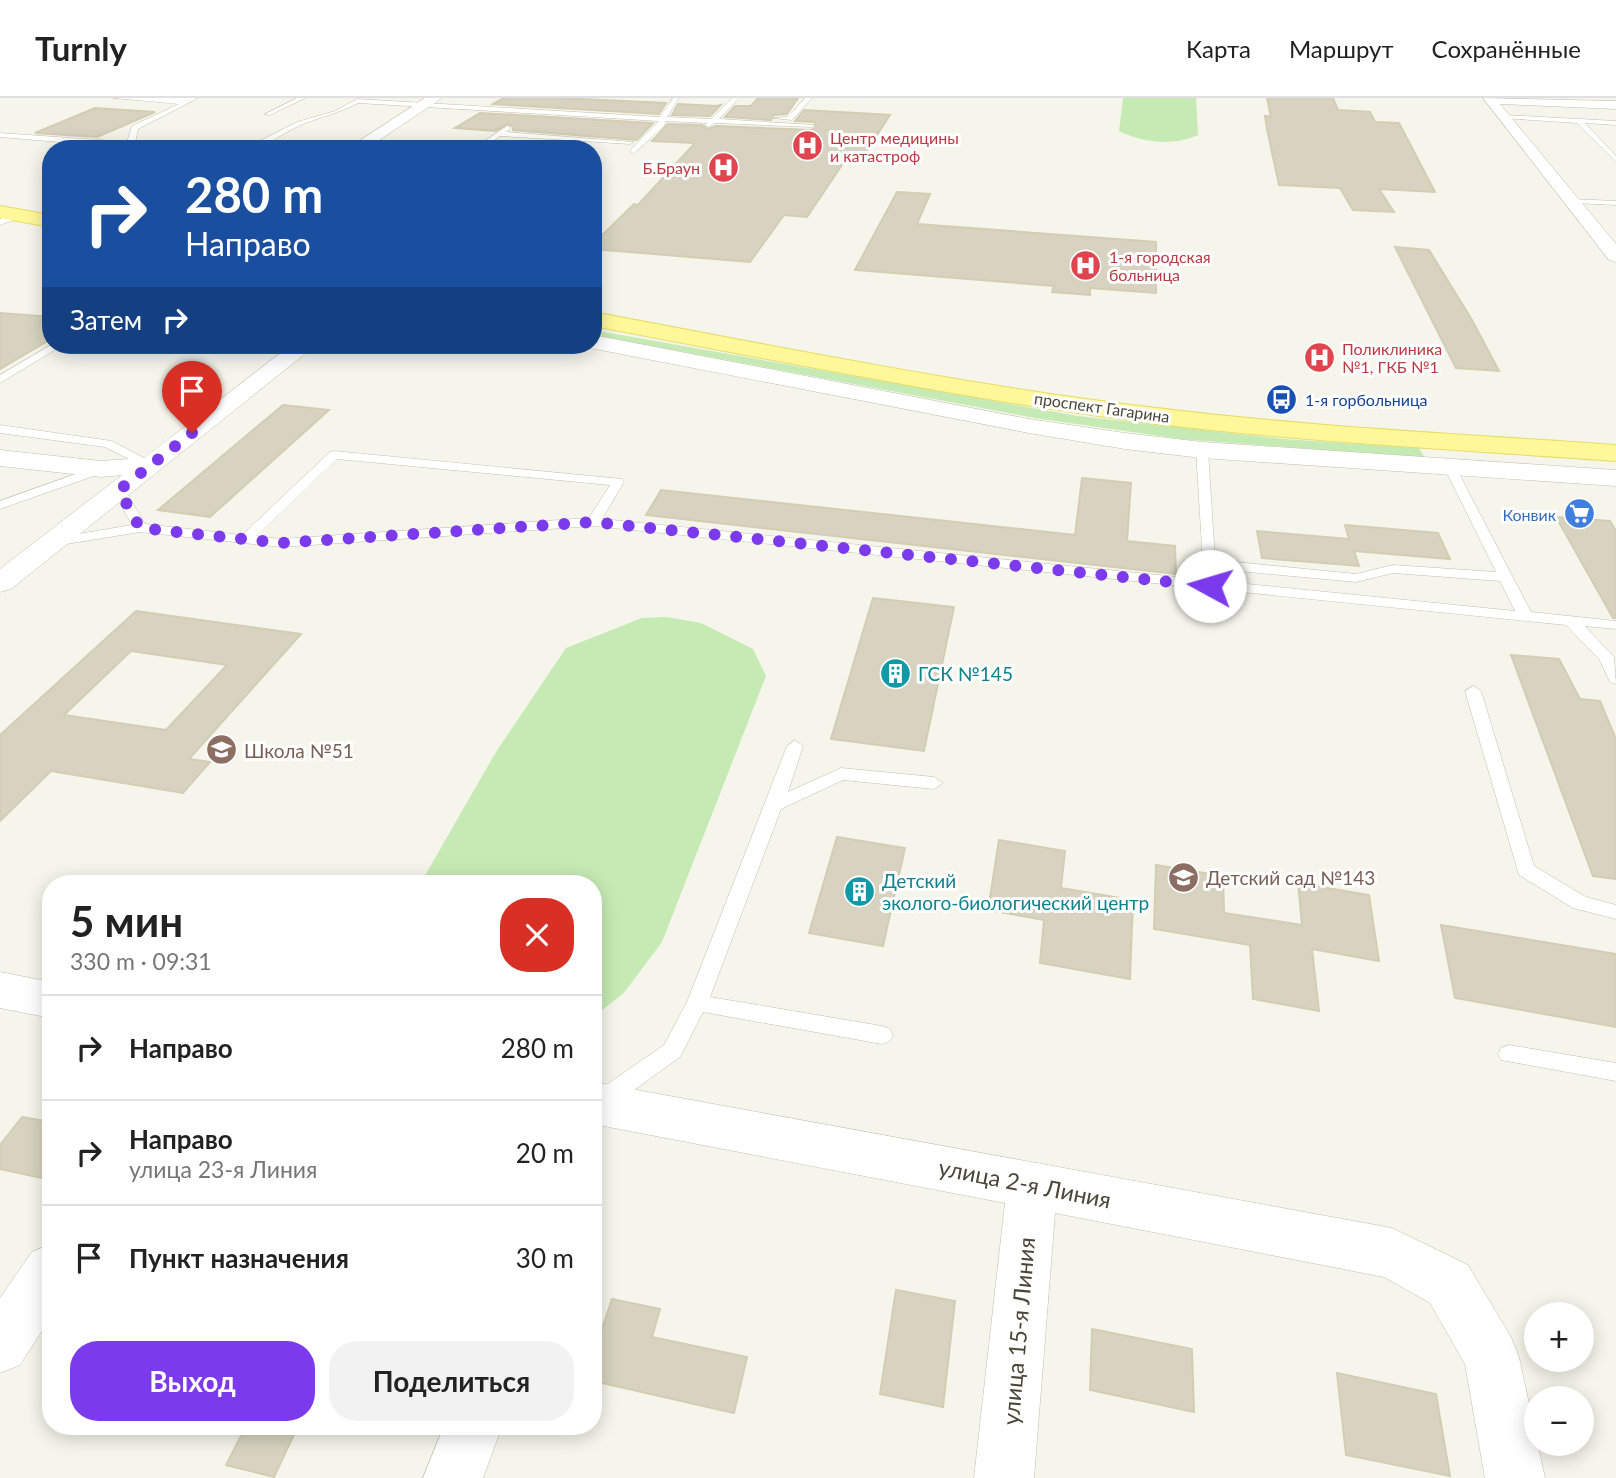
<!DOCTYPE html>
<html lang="ru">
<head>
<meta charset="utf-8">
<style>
  body { margin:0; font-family:Lato,sans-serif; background:#f2f2f2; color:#222; height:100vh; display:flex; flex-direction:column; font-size:26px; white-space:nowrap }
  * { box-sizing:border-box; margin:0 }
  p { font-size:23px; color:#767676 }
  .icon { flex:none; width:38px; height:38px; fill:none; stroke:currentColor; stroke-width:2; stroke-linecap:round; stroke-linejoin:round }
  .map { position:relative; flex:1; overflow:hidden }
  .sheet { position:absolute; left:42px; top:777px; width:560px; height:560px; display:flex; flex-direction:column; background:#fff; border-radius:28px; box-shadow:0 4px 18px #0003 }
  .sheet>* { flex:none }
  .top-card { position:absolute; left:42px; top:42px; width:560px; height:214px; border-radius:28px; box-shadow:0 4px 18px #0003; background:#1a4fa0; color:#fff; overflow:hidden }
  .controls { position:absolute; left:1524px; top:1204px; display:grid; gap:14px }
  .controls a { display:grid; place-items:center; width:70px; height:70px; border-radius:50%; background:#fff; box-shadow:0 4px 18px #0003; font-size:35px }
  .pin { position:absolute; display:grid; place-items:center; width:60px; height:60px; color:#fff; margin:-72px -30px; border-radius:50% 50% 50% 0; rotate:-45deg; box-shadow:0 0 7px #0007 }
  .pin .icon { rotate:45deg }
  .me { position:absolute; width:77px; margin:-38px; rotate:276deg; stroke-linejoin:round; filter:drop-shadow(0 0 5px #0008) }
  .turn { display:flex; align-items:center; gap:24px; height:147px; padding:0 28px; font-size:32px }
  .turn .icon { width:91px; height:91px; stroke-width:2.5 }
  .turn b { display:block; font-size:49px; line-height:60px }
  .then { display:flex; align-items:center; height:66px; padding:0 28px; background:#0003; gap:14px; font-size:26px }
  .round { display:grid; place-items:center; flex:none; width:74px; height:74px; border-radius:28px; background:#f2f2f2 }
  .summary { display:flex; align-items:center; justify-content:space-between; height:119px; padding:0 28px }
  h1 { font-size:42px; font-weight:700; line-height:52px }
  .button { display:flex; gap:14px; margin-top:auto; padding:14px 28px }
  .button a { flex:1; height:80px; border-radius:28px; background:#7c3aed; color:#fff; font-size:28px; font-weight:700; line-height:80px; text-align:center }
  .button a+a { background:#f2f2f2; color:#222 }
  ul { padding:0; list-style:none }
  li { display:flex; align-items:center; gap:21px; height:105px; padding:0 28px; border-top:2px solid #e0e0e0 }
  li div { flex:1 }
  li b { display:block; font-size:26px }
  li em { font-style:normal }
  header { display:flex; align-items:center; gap:42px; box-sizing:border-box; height:98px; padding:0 35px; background:#fff; border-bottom:2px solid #e0e0e0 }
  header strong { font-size:33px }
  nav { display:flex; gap:38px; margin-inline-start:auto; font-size:24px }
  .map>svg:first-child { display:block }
</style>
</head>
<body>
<header>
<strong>Turnly</strong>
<nav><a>Карта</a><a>Маршрут</a><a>Сохранённые</a></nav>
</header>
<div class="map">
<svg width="1616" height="1380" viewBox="0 0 1616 1380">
  <rect width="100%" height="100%" fill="#f5f5eb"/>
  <g fill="#c6eab4">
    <path d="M 1123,0 L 1196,0 L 1198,37 C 1173,48 1143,45 1119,33 Z"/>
    <polygon points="593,232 1078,318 1284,341 1419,350 1425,360 1181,341 1035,320 593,237"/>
    <polygon points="666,519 701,525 753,551 766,578 662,844 623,896 593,919 593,786 420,786 496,654 566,550 642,520"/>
  </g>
  <g fill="#d7d3c0" stroke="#d2cdb3" stroke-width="2" fill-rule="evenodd">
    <polygon points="504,0 560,0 666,5 659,16 493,6"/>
    <polygon points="758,0 798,0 787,16 773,17 771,22 725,19 735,8 751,8"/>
    <polygon points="1267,0 1333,0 1338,12 1370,14 1375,24 1399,25 1435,94 1379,91 1394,114 1353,112 1340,90 1279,87 1267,31 1265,18 1271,19"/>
    <polygon points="678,6 716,8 721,7 710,18 672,17"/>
    <polygon points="95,10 155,14 97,39 35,35"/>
    <polygon points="804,12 890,17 865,56 850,55 807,119 784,117 750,164 593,151 593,146 634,106 638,107 695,45 652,43 668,26 702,27 708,31 716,28 811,32 816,29 815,24 795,23"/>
    <polygon points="480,15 653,25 637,42 513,32 513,29 508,26 495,33 455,30"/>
    <polygon points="897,94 930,96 917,126 1156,144 1156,195 1090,190 1090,197 1052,194 1054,188 855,172"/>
    <polygon points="1395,149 1429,152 1472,222 1499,273 1456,270"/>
    <polygon points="0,215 51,219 51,241 0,271"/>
    <polygon points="283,307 329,312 210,419 158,412"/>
    <polygon points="1082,380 1131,385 1127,443 1175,448 1176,476 646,417 661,392 1075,437"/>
    <polygon points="1556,419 1610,423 1616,433 1616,520 1613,520"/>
    <polygon points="1345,427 1438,435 1450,461 1354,453 1359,468 1262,460 1257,433 1349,441"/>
    <polygon points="873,500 954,509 924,653 831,641"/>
    <path d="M 136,513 L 301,536 L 189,661 L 210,664 L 183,695 L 51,673 L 0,723 L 0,637 ZM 131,553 L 227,567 L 166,632 L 64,617 Z"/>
    <polygon points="1511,557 1559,561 1580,601 1600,603 1616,641 1616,781 1593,778"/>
    <polygon points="837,739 905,750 883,848 809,835"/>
    <polygon points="999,742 1065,753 1061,790 1133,802 1130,881 1040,865 1044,822 988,812"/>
    <polygon points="1156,767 1223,778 1224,815 1302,827 1298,785 1369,797 1379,863 1312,851 1319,913 1253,901 1250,847 1154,831"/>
    <polygon points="1441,827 1616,856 1616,929 1455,900"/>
    <polygon points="22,1019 51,1024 51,1082 0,1071 0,1047"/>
    <polygon points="896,1192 955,1203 943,1309 880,1296"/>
    <polygon points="612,1201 660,1211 652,1239 747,1259 734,1315 593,1283 593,1258"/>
    <polygon points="1092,1231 1192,1251 1194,1314 1090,1292"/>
    <polygon points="1337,1275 1436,1296 1450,1378 1346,1357"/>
    <polygon points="246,1328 298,1328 274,1379 226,1367"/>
  </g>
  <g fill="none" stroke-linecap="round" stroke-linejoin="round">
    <defs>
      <g id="service">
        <polygon points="114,0 198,0 138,31 135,45 193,51 130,50 0,39 0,35 127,44 132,28 179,6"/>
        <polygon points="297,0 305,0 270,17 265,16"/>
        <path d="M 673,0 L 679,0 L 667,19 L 711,21 L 732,0 L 739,0 L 719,21 L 815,27 L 811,29 L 715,25 L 709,29 L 705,27 L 707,25 L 666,23 L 664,28 L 633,56 L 630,52 L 659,23 L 358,5 C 339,15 320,19 301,27 C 282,35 265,51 244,51 L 297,24 L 335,13 L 357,1 L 660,19 Z"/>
        <polygon points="805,0 812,0 792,22 773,20 788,19"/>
        <polygon points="1504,17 1616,23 1616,27 1585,25 1616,58 1616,64 1577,25 1502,20"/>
        <polygon points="507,28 511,30 506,34 634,44 630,46 500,38 482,51 473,51"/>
        <polygon points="1570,101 1616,103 1616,107 1573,105"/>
        <polygon points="18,114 21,119 0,127 0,121"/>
        <polygon points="51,247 63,247 0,285 0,277"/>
        <polygon points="0,327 112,343 157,367 151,371 147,370 105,349 0,335"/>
        <path d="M 1202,348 L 1208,352 L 1215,462 L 1356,476 L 1393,467 L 1496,474 L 1444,369 L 1446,366 L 1454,366 L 1531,514 L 1616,523 L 1616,531 L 1585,528 L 1614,559 L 1616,586 L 1610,584 L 1599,561 L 1566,527 L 593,428 L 281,449 L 140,434 L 54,448 L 47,444 L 54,440 L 132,427 L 113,392 L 119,388 L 125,392 L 145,426 L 242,437 L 330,354 L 334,353 L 622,381 L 624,384 L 602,421 L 1515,513 L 1500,483 L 1393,475 L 1356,484 L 1216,471 L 1214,481 L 1204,481 L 1196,352 ZM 337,361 L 610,387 L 589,420 L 281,441 L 256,438 Z"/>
        <polygon points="101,367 105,368 105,374 0,411 0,403"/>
        <polygon points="1473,588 1481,593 1534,768 1586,799 1616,807 1616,821 1573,810 1519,777 1465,593"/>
        <polygon points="795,642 803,648 788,694 841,670 934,679 943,685 934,691 843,682 781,711 710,899 882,928 890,931 893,937 890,943 882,946 703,914 680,959 612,1008 604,1011 596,1008 593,1002 596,994 664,947 687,904 787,648"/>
        <polygon points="1509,947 1616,965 1616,983 1501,962 1498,956 1501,950"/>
      </g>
      <g id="minor">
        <polygon points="425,0 442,0 366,51 347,51"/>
        <polygon points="1483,0 1616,3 1616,11 1500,6 1616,146 1616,164 1609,162"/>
        <polygon points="593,237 1029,321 1125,335 1202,344 1616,372 1616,388 1202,360 1125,351 1029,335 585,249 584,247 593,247"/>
        <polygon points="291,247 316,247 11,491 0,494 0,471 122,377 101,379 0,368 0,352 101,363 144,360"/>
        <polygon points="0,874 51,884 51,920 0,910"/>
        <polygon points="593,984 1392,1130 1468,1167 1511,1239 1519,1259 1545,1380 1485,1380 1465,1266 1430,1205 1384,1179 1055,1115 1034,1380 974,1380 1005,1105 593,1026"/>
        <polygon points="51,1146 51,1219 20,1267 0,1275 0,1200 32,1154"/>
        <polygon points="444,1328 502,1328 483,1380 423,1380"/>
      </g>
      <g id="primary">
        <polygon points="0,108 51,117 51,129 0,120"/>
        <path d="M 593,214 C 781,249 968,288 1157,310 C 1309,329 1463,336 1616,347 L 1616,363 C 1463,352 1309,344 1157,326 C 967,302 781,263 593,228 Z"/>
      </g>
    </defs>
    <use href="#service" stroke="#c1bfad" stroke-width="1"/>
    <use href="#minor" stroke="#c1bfad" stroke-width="1"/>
    <use href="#primary" stroke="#e6db68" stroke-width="2"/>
    <use href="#service" fill="#fff" fill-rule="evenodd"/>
    <use href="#minor" fill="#fff" fill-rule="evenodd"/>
    <use href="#primary" fill="#fff89a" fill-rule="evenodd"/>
  </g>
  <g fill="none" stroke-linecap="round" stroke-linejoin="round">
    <polyline stroke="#7c3aed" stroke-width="12" stroke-dasharray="0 21.6" points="192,335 119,392 140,430 281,445 593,424 1210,488"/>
  </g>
  <defs>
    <symbol id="hospital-disc" viewBox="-11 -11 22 22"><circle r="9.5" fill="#e0444e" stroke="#fff"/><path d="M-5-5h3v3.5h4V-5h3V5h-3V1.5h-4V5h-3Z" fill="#fff"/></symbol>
    <symbol id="bus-disc" viewBox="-11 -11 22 22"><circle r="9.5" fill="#1a4fb4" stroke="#fff"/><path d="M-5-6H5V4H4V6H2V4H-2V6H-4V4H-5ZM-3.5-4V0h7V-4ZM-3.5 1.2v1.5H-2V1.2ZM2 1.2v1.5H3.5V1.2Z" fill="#fff"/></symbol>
    <symbol id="supermarket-disc" viewBox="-11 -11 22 22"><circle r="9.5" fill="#3f7fe0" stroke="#fff"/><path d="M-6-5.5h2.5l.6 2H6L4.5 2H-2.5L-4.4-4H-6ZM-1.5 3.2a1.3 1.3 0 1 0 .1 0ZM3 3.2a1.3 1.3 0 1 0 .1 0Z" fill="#fff"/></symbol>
    <symbol id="building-disc" viewBox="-11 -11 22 22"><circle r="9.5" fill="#0f9aa8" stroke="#fff"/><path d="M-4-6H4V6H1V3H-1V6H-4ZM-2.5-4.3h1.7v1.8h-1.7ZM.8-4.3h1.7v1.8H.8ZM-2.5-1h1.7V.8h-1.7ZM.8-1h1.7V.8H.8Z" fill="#fff"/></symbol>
    <symbol id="school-disc" viewBox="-11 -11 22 22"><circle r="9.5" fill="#8d6e63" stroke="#fff"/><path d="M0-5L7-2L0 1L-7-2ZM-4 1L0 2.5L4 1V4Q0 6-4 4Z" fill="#fff"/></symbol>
  </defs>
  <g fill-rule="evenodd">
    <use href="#hospital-disc" x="790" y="30" width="35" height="35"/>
    <use href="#hospital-disc" x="706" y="52" width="35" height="35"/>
    <use href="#hospital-disc" x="1068" y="150" width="35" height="35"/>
    <use href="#hospital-disc" x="1302" y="242" width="35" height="35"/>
    <use href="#bus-disc" x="1264" y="284" width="35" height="35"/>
    <use href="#supermarket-disc" x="1562" y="398" width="35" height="35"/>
    <use href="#building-disc" x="878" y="558" width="35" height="35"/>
    <use href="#school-disc" x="204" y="634" width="35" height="35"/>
    <use href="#school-disc" x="1166" y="762" width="35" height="35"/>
    <use href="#building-disc" x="842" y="776" width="35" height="35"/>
  </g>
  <g text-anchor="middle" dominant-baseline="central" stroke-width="6" stroke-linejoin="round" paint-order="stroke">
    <g font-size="16" fill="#be3a42" stroke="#fff" text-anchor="start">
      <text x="830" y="39">Центр медицины<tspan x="830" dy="18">и катастроф</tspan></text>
      <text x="700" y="69" text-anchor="end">Б.Браун</text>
      <text x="1109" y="158">1-я городская<tspan x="1109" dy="18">больница</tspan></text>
      <text x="1342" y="250">Поликлиника<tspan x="1342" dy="18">№1, ГКБ №1</tspan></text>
    </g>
    <g font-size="16" fill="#164399" stroke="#fff" text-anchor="start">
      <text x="1305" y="301">1-я горбольница</text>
    </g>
    <g font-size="16" fill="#4a4738" stroke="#fff">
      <text transform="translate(1102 309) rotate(8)">проспект Гагарина</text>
    </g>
    <g font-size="16" fill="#366cbe" stroke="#fff" text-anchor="end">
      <text x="1556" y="416">Конвик</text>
    </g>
    <g font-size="19" fill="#0d838f" stroke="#fff" text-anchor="start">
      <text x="918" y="575">ГСК №145</text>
      <text x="882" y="782">Детский<tspan x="882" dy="22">эколого-биологический центр</tspan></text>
    </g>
    <g font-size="19" fill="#785e54" stroke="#fff" text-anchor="start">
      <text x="244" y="652">Школа №51</text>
      <text x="1206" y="779">Детский сад №143</text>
    </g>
    <g font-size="23" fill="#4a4738" stroke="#fff">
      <text transform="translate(1025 1085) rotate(11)">улица 2-я Линия</text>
      <text transform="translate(1018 1233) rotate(-85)">улица 15-я Линия</text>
    </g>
  </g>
</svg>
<div class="controls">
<a>+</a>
<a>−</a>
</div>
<div class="pin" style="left:192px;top:335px;background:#d93025"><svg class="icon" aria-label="arrive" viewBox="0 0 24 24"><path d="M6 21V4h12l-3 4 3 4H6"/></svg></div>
<svg class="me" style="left:1210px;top:488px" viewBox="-20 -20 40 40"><circle r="19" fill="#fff"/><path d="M0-13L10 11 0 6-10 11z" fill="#7c3aed"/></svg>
<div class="top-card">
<div class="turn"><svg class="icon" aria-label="right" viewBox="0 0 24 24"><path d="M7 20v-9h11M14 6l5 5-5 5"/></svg><div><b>280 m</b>Направо</div></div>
<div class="then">Затем<svg class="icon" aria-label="right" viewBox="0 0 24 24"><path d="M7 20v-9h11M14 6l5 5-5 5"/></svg></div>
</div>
<section class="sheet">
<div class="summary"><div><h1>5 мин</h1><p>330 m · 09:31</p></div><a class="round" style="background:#d93025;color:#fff"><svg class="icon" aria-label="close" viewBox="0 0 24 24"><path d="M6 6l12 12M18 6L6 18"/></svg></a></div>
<ul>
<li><svg class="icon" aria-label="right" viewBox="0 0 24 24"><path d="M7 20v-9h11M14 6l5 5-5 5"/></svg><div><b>Направо</b></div><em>280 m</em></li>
<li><svg class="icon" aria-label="right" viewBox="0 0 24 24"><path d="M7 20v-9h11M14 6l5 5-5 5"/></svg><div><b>Направо</b><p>улица 23-я Линия</p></div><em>20 m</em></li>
<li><svg class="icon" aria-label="arrive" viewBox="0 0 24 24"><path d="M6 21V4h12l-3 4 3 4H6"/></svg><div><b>Пункт назначения</b></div><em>30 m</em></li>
</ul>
<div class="button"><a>Выход</a><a>Поделиться</a></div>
</section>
</div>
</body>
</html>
